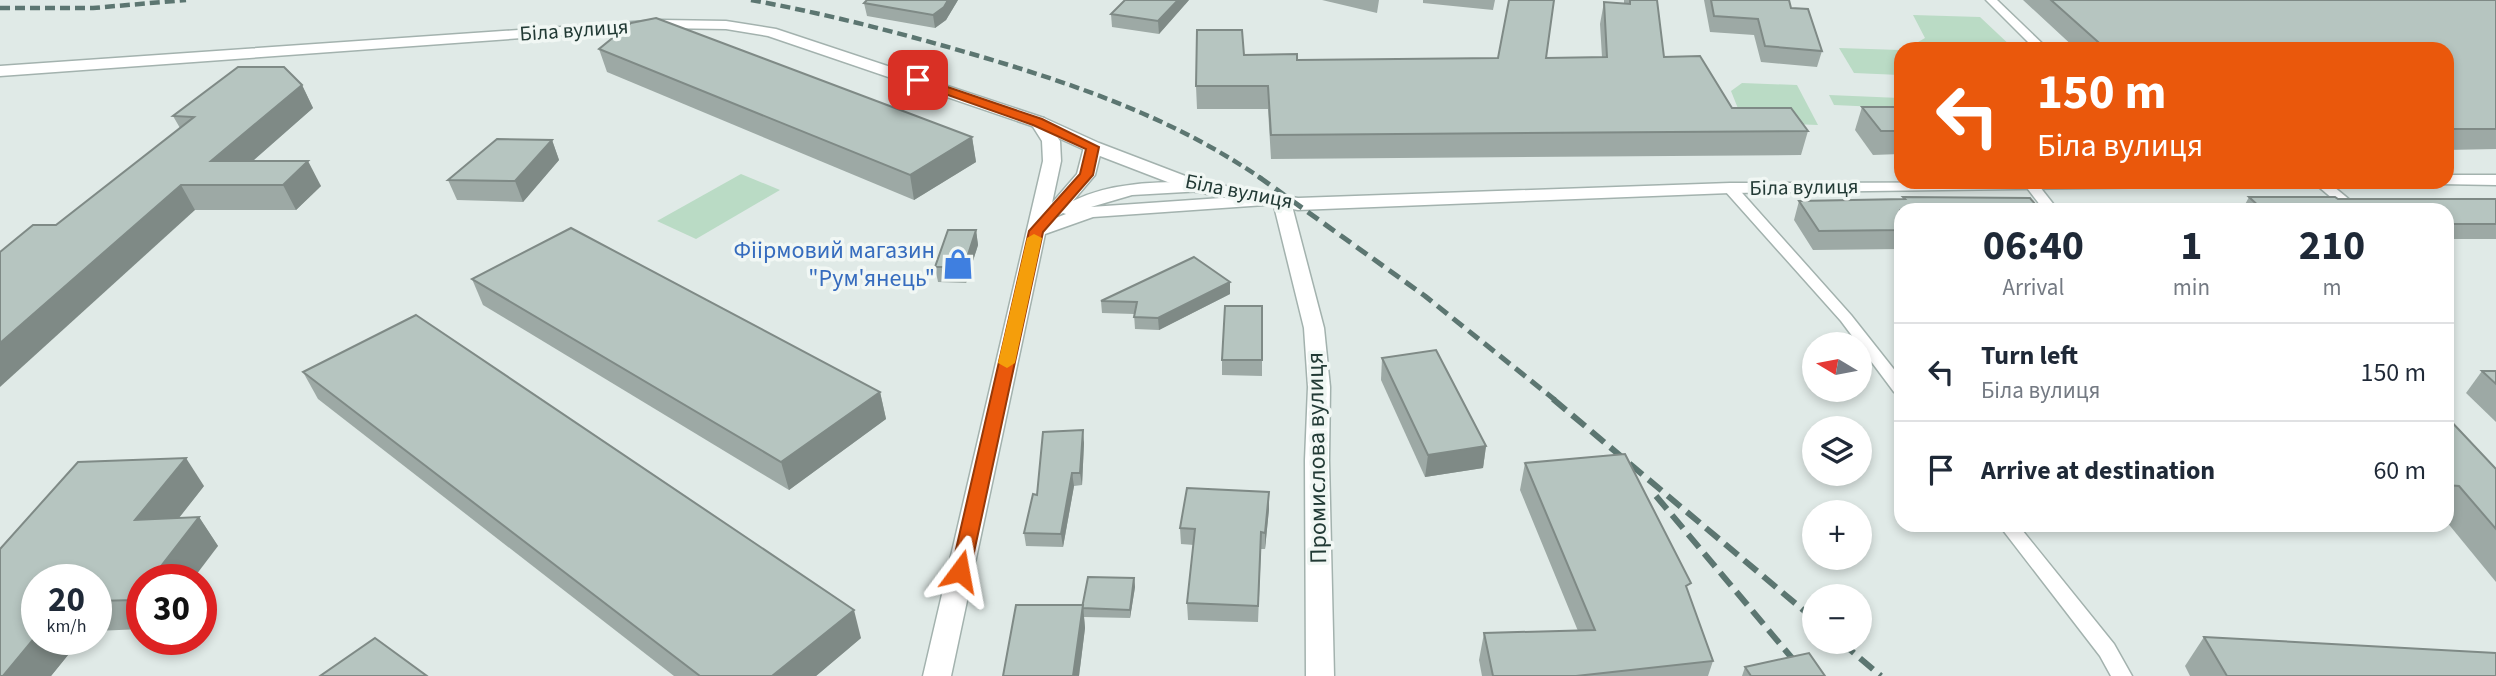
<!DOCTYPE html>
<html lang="en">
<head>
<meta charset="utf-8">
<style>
  body { margin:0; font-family:"Source Sans 3",sans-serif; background:#f6f6f7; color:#1f2937; height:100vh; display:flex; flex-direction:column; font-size:26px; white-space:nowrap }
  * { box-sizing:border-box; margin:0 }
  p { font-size:23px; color:#747a83 }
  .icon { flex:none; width:38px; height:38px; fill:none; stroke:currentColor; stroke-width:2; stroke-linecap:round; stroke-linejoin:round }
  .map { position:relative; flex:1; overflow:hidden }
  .drawer { position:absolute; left:1894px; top:203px; width:560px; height:329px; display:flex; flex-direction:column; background:#fff; border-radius:21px; box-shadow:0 4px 10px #0003 }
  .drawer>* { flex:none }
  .top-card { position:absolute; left:1894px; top:42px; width:560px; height:147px; border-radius:21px; box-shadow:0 4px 10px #0003; background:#ea580c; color:#fff; overflow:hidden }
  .needle { width:46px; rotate:280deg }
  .controls { position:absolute; left:1802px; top:332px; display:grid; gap:14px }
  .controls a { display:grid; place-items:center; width:70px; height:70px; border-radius:50%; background:#fff; box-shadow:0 4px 10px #0003; font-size:35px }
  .speed { position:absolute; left:21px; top:564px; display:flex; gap:14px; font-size:35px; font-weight:700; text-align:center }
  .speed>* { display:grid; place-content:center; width:91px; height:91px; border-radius:50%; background:#fff; box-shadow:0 4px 10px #0003; line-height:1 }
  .speed small { font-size:18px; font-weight:400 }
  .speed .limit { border:10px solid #d22; background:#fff; color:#111 }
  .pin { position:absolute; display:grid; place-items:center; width:60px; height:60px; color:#fff; margin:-30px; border-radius:14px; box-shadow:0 4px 10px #0006 }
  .me { position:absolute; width:77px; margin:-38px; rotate:13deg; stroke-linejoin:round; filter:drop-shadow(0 0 5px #0008) }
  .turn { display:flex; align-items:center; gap:24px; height:147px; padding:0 28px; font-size:32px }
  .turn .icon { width:91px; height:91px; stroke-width:2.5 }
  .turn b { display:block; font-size:49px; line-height:60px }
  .eta { display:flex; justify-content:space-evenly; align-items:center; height:119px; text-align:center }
  .eta b { font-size:42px; font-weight:700; line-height:49px }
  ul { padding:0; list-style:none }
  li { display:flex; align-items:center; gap:21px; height:98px; padding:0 28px; border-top:2px solid #e0e1e3 }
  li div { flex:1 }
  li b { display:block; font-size:26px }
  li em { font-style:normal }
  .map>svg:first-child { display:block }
</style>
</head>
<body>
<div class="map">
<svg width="2496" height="676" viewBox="0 0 2496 676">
  <rect width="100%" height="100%" fill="#e0eae7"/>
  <g fill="#badbc5">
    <polygon points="1913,15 1980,17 2014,49 1906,49 1925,38"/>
    <polygon points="1839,48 1900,50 1900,75 1854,73"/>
    <polygon points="1742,83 1797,85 1818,125 1762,123 1739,111 1731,91"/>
    <polygon points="1829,95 1900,98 1900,108 1834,105"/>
    <polygon points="741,174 780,190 696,239 657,221"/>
  </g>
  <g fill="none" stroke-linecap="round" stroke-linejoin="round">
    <defs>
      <g id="service">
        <polygon points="1986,0 1997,0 2048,49 2035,49"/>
        <polygon points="2026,182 2036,182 2058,210 2044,210 2024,184"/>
        <polygon points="2313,182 2328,182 2362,210 2346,210"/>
        <polygon points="1730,184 1735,185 1851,315 1900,377 1900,393 1894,392 1841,321 1725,191 1723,188 1725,185"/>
        <polygon points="1999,525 2018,525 2114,644 2132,676 2111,676 2100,656"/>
      </g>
      <g id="minor">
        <path d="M 1038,117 L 1044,118 L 1060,141 L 1061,161 L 1052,203 L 1077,174 L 1084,147 L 1093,142 L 1102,147 L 1095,175 L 1073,201 C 1111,182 1156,182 1197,182 L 1206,187 L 1203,191 L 1132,195 L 1091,207 L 1265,195 L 1274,200 L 1265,205 L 1093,217 L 1045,234 L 951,676 L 923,676 L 1043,161 L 1042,141 L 1030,122 ZM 1063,213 L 1066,214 L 1048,221 L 1049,216 L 1054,218 Z"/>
        <polygon points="1282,197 1291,202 1324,328 1330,387 1329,460 1334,676 1306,676 1305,460 1308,387 1304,328 1273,202"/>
      </g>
      <g id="tertiary">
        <polygon points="661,20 726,21 776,29 1044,118 1099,143 1201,182 1298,198 1730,183 2178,182 2169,187 1730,193 1298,210 1191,191 1087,151 1032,126 768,36 726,29 661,28 0,76 0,66"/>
        <polygon points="2446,175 2496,175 2496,185 2440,184 2438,182 2446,182"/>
      </g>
    </defs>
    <use href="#service" stroke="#a3b2ae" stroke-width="3"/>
    <use href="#minor" stroke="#a3b2ae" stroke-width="3"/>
    <use href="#tertiary" stroke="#a3b2ae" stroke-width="3"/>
    <use href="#service" fill="#fff" fill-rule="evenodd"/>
    <use href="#minor" fill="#fff" fill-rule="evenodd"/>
    <use href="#tertiary" fill="#fff" fill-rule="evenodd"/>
    <g stroke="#5c7671" stroke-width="4.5" stroke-dasharray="10 5" stroke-linecap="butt">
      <path d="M 751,0 C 828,14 904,34 979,56 C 1080,86 1175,119 1262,179"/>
      <polyline points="0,8 93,8 186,0"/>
    </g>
    <polyline stroke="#5c7671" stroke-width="5" stroke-dasharray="13 7" stroke-linecap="butt" points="1259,177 1425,296 1555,400"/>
    <g stroke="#5c7671" stroke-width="6" stroke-dasharray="17 8" stroke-linecap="butt">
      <polyline points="1553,399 1815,620"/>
      <polyline points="1656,496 1807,676"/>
      <polyline points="1841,642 1881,676"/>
    </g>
  </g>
  <g fill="#9da9a5">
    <polygon points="867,0 958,0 946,20 935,28 867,16 864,3"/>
    <polygon points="1189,0 1159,34 1112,27 1111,14"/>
    <polygon points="1322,0 1379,0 1377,13"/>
    <polygon points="1423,0 1495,0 1493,10 1423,3"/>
    <polygon points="1624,0 1657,0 1664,57 1732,108 1808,131 1801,155 1271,159 1268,109 1197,109 1196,86 1244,55 1297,60 1602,57 1600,24 1604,2 1624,4"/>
    <polygon points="1704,0 1789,0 1791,8 1822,51 1817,67 1761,62 1754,35 1710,32"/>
    <polygon points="2023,0 2496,0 2496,149 2446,150 2446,49 2076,49"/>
    <polygon points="599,49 972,137 976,162 914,200 607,72"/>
    <polygon points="302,85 313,108 253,161 321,186 296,210 195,210 56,225 180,128 173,116"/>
    <polygon points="1862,107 1900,107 1900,154 1873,155 1855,130"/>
    <polygon points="552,140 559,160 523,202 457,200 448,180"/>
    <polygon points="1903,197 2040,210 1900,210 1900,249 1813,250 1794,220 1799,201 1903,199"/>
    <polygon points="2249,197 2338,199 2496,199 2496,239 2446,239 2446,210 2242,210"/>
    <polygon points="976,230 978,245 966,283 938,282 935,267"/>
    <polygon points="472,279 880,392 886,419 789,490 483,305"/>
    <polygon points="1230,294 1159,330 1135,329 1134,314 1102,313 1101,301"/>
    <polygon points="1262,306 1262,376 1222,375 1222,360"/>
    <polygon points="1382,358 1486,446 1483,468 1425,477 1381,380"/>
    <polygon points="2482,371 2496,371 2496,422 2466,393"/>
    <polygon points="303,372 861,638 816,676 674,676 318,399"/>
    <polygon points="2446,416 2496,469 2496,582 2446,521"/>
    <polygon points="1084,443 1082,485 1074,486 1063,547 1026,546 1024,533 1037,495"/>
    <polygon points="1525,463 1688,592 1713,661 1708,676 1482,676 1479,660 1484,633 1578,631 1520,490"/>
    <polygon points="204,486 179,518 199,517 218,546 142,579 142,629 96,631 96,579 37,579 37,639 81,639 51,676 0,676 0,549"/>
    <polygon points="1269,509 1265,549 1261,549 1258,622 1188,620 1187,603 1194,545 1181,544 1180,528"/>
    <polygon points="1134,578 1135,587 1130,618 1084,617 1085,628 1079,676 1083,606"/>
    <polygon points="2204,637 2496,676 2190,676 2185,666"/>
    <polygon points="1745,667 1825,676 1742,676"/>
  </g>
  <g fill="#7f8a86">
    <polygon points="948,0 958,0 946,20 935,28 933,15"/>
    <polygon points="1178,0 1189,0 1159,34 1158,21"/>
    <polygon points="302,85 313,108 224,186 211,161"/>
    <polygon points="972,137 976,162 914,200 910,175"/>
    <polygon points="552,140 559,160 523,202 515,181"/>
    <polygon points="308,161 321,186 296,210 283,185"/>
    <polygon points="181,185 195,210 0,387 0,343"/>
    <polygon points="976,230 978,245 966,283 964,267"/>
    <polygon points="1230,282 1230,294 1159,330 1158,318"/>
    <polygon points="880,392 886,419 789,490 781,462"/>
    <polygon points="1083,430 1084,443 1082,485 1080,473"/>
    <polygon points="1486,446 1483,468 1425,477 1428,455"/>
    <polygon points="186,458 204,486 155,548 135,520"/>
    <polygon points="1072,473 1074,486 1063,547 1061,534"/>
    <polygon points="1269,492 1269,509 1265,549 1265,533"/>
    <polygon points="199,517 218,546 193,579 151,579"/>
    <polygon points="1134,578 1135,587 1130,618 1130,610"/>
    <polygon points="142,591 142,608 135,600"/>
    <polygon points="1083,605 1085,628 1079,676 1073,676"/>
    <polygon points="854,610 861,638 816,676 772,676"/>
    <polygon points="37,635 37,639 81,639 51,676 3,676"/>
  </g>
  <g fill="#b6c5c0" stroke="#7f8a86" stroke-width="2">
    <polygon points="867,0 948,0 944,7 933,15 864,3"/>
    <polygon points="1125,0 1178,0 1158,21 1111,14"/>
    <polygon points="1509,0 1554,0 1546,58 1607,57 1604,2 1630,4 1630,0 1657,0 1664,57 1700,56 1732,108 1791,108 1808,131 1271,135 1268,86 1196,86 1197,30 1242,30 1244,55 1297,54 1297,60 1498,58"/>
    <polygon points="1711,0 1789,0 1791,8 1808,9 1822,51 1765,46 1758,19 1714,16"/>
    <polygon points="2051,0 2496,0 2496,129 2446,129 2446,49 2106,49"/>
    <polygon points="656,18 972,137 910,175 599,49 631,23"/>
    <polygon points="238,67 284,67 302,85 211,161 308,161 283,185 181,185 0,343 0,252 33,225 56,225 194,117 173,116"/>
    <polygon points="1862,107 1900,107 1900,131 1881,131"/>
    <polygon points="497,139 552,140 515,181 448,180"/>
    <polygon points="1903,197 2030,198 2040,210 1900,210 1900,230 1819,231 1799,201 1905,199"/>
    <polygon points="2249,197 2335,197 2338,199 2496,199 2496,224 2446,224 2446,210 2263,210"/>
    <polygon points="571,228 880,392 781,462 472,279"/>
    <polygon points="948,230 976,230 964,267 935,267"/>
    <polygon points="1194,257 1230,282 1158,318 1134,317 1137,302 1101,301"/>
    <polygon points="1225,306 1262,306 1262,360 1222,360"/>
    <polygon points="416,315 854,610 772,676 700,676 303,372"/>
    <polygon points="1436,350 1486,446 1428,455 1382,358"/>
    <polygon points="2482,371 2496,371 2496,384"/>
    <polygon points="2446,416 2496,469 2496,529 2459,486 2446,485"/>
    <polygon points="1083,430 1080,473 1072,473 1061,534 1024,533 1033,494 1037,495 1043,432"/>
    <polygon points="1625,454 1691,583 1686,586 1713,661 1576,676 1493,676 1484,633 1595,630 1525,463"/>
    <polygon points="186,458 135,520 199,517 151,579 142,579 142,591 135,600 96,601 96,579 37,579 37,635 3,676 0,676 0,549 78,462"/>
    <polygon points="1187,488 1269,492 1265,533 1261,532 1258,606 1187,603 1195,529 1180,528"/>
    <polygon points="1088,577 1134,578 1130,610 1082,608"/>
    <polygon points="1016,605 1083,605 1073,676 1003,676"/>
    <polygon points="2204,637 2496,653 2496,676 2227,676"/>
    <polygon points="375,638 427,676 320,676"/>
    <polygon points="1809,653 1825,676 1751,676 1745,667"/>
  </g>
  <polygon fill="#ea580c" stroke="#983908" stroke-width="2" points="918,77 1042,119 1099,147 1093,175 1043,232 970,571 967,577 960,579 953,577 951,571 1029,231 1080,174 1086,149 1033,125 914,83 914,78"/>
  <polygon fill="#f59e0b" points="1034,234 1042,238 1015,363 1007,368 998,363 1027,238"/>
  <defs>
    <symbol id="shop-bare" viewBox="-9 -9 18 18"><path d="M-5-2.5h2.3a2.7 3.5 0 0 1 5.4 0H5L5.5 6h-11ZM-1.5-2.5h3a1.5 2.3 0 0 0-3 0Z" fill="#3f7fe0" stroke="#f1f7f4" stroke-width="2.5" paint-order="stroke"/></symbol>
  </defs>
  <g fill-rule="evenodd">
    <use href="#shop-bare" x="936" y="242" width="44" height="44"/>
  </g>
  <g text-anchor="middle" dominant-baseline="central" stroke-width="7" stroke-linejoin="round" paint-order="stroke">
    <g font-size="21" fill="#223a35" stroke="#f1f7f4">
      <text transform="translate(574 30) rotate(-4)">Біла вулиця</text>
      <text transform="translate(1804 187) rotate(-1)">Біла вулиця</text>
      <text transform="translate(1239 191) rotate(11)">Біла вулиця</text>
    </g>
    <g font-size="24" fill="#366cbe" stroke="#f1f7f4" text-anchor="end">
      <text x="935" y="250">Фіірмовий магазин<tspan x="935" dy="28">"Рум'янець"</tspan></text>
    </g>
    <g font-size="24" fill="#223a35" stroke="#f1f7f4">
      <text transform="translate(1317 458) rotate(-91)">Промислова вулиця</text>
    </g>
  </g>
</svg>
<div class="controls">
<a><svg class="needle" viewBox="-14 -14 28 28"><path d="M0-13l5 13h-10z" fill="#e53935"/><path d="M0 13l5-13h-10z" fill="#747a83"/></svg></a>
<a><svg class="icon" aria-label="layers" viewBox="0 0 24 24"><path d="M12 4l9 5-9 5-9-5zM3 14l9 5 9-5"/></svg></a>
<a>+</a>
<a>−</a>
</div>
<div class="speed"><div>20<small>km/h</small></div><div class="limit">30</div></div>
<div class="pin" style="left:918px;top:80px;background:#d93025"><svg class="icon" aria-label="arrive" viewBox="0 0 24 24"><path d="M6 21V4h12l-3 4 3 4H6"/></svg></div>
<svg class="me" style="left:960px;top:571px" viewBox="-20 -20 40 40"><path d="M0-17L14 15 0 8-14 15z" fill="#ea580c" stroke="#fff" stroke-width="4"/></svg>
<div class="top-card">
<div class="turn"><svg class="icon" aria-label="left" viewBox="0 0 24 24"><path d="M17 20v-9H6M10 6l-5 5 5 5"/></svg><div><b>150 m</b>Біла вулиця</div></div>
</div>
<section class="drawer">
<div class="eta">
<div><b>06:40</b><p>Arrival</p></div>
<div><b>1</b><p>min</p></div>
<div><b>210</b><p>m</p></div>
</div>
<ul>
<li><svg class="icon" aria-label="left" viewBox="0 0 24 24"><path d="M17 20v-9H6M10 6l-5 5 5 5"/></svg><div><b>Turn left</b><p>Біла вулиця</p></div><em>150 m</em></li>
<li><svg class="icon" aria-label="arrive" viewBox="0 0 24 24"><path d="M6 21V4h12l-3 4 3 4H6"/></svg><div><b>Arrive at destination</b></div><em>60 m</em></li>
</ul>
</section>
</div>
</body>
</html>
